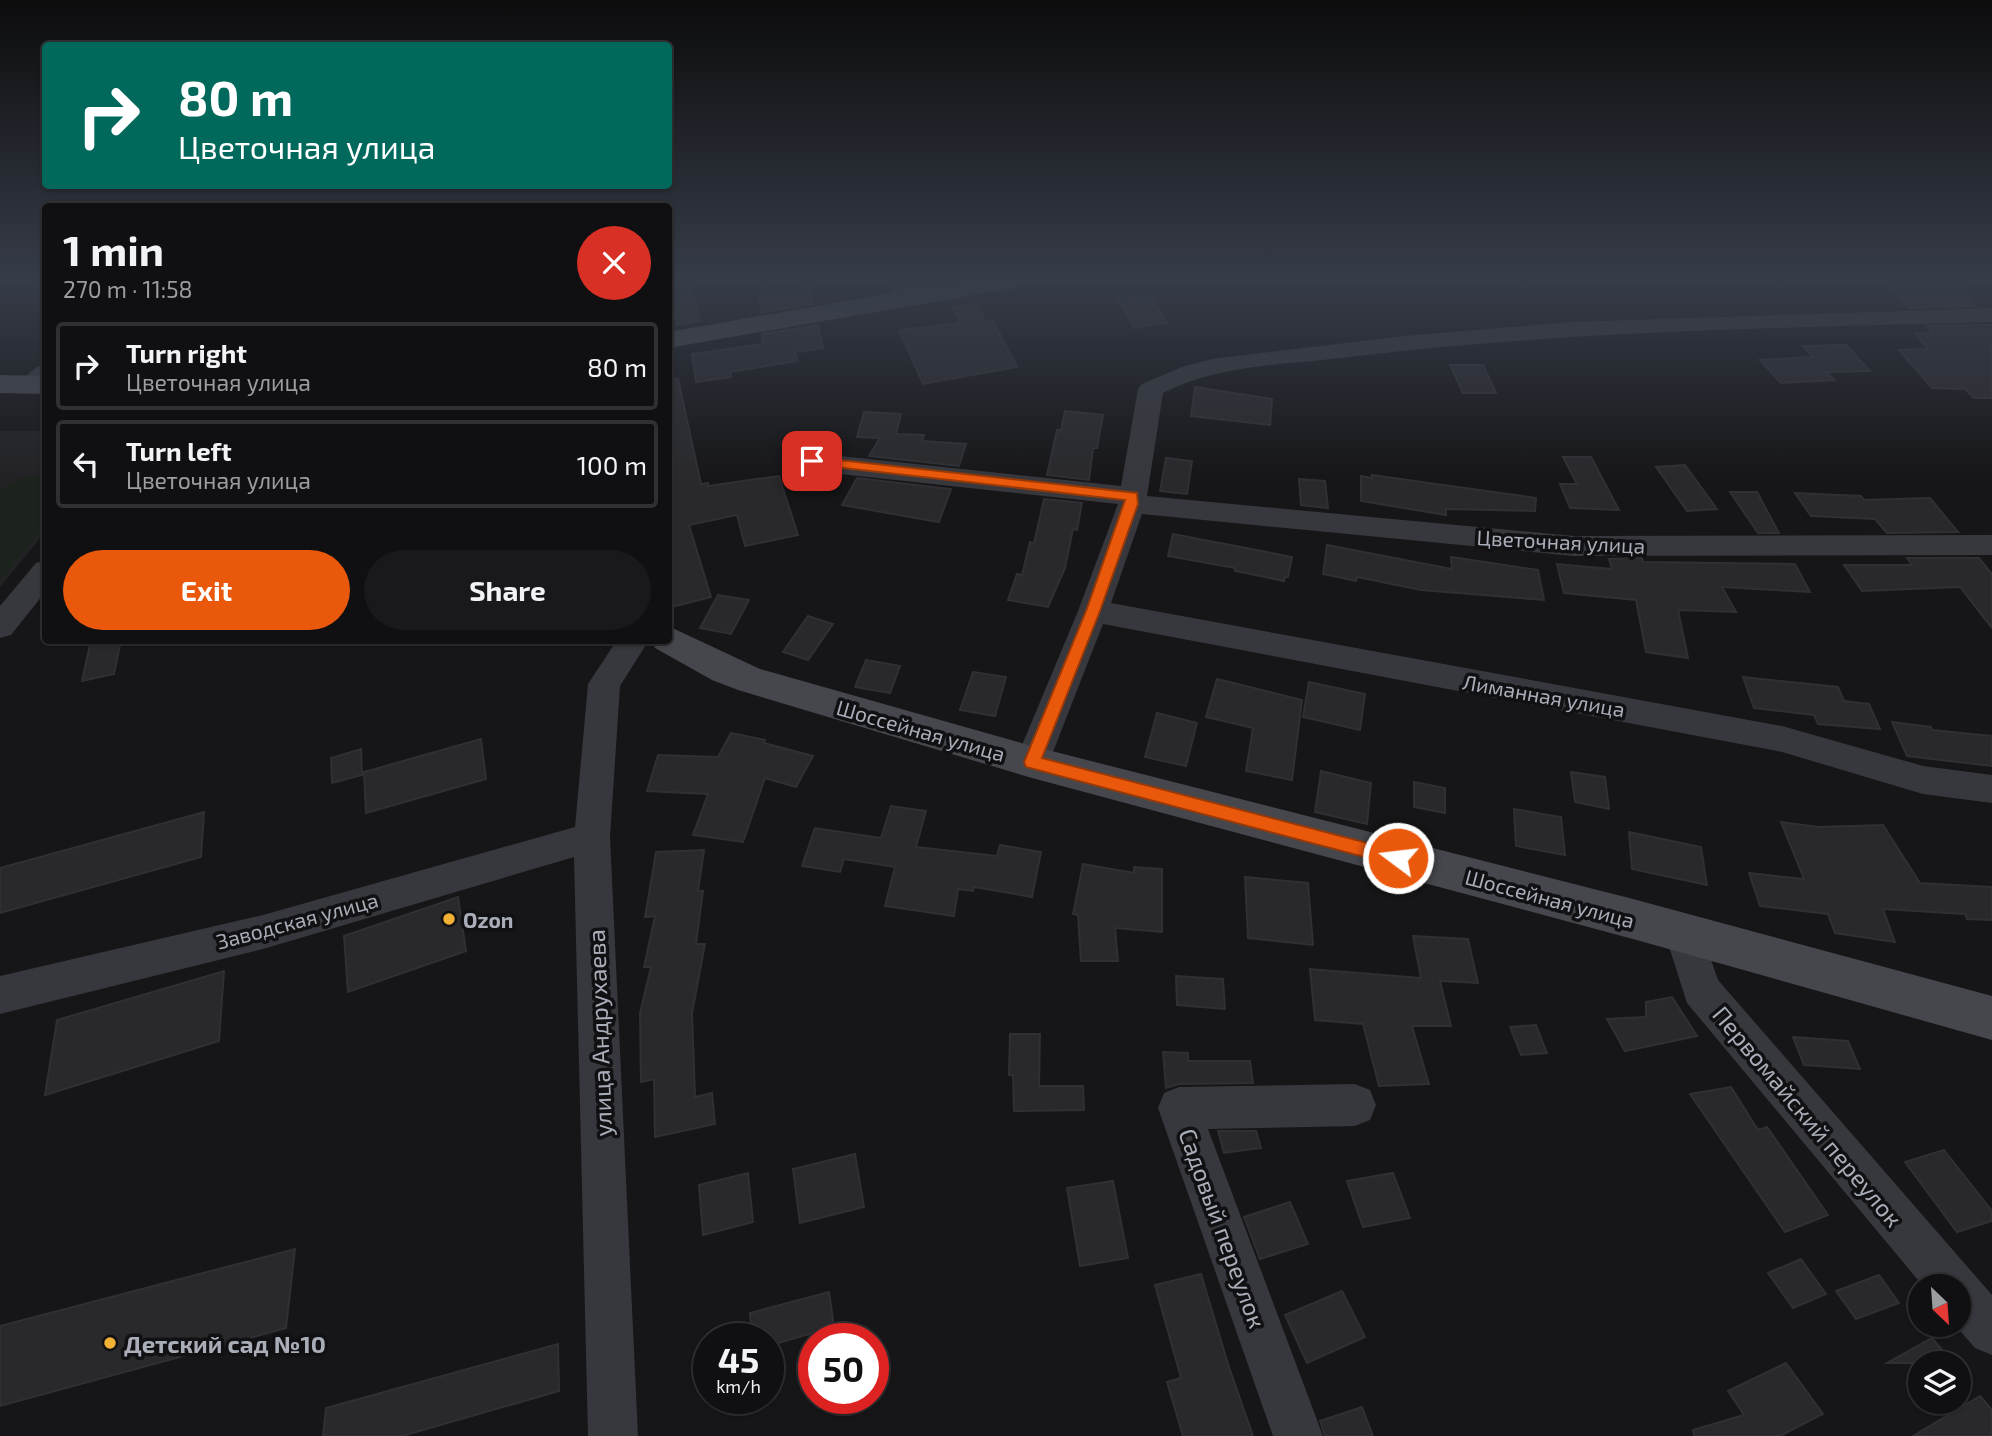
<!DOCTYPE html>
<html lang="en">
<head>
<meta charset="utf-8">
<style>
  body { margin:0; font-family:"Exo 2",sans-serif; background:#19191b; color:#f1f3f6; height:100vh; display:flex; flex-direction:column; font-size:26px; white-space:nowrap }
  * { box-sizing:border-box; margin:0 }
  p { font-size:23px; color:#9c9d9f }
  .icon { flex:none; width:38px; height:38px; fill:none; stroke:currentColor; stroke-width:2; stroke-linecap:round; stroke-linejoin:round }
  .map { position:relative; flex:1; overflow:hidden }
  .drawer { position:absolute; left:42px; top:203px; width:630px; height:441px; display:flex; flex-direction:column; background:#101012; border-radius:7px; box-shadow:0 2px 5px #0004,0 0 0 2px #303032 }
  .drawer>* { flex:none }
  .guide { position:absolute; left:42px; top:42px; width:630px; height:147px; border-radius:7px; box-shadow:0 2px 5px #0004,0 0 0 2px #303032; background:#00695c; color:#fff; overflow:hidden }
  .needle { width:46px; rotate:155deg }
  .tools { position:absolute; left:1908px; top:1274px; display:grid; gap:14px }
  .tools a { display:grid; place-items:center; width:63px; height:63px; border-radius:50%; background:#101012; box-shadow:0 2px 5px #0004,0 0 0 2px #303032; font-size:35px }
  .speed { position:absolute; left:693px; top:1323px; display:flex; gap:14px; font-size:35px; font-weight:700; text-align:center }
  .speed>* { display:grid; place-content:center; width:91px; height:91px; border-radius:50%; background:#101012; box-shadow:0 2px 5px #0004,0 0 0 2px #303032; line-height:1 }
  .speed small { font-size:18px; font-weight:400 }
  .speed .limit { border:10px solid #d22; background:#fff; color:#111 }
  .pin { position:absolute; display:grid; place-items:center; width:60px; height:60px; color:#fff; margin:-30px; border-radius:14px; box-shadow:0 4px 10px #0006 }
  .me { position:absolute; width:77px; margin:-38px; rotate:285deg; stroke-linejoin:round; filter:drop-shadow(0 0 5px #0008) }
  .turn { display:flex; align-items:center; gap:24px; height:147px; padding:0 21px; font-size:32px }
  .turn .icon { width:91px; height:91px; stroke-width:2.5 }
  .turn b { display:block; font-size:49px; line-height:60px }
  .round { display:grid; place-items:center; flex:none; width:74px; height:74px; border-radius:37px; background:#19191b }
  .head { display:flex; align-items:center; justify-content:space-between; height:119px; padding:0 21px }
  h1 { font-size:42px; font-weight:700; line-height:52px }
  .button { display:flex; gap:14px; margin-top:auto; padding:14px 21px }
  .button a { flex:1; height:80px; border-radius:42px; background:#ea580c; color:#fff; font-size:28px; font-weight:700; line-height:80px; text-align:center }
  .button a+a { background:#19191b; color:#f1f3f6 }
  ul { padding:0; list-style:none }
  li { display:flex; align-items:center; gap:21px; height:88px; margin:0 14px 10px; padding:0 7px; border:4px solid #303032; border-radius:7px }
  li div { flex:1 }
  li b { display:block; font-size:26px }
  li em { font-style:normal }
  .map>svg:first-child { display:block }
</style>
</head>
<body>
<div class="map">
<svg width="1992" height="1436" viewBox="0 0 1992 1436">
  <rect width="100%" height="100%" fill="#161618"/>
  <polygon fill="#222225" points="0,431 45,431 45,532 0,587"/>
  <polygon fill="#1c231d" points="20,478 45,478 45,526 0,581 0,491"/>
  <g fill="#29292c" stroke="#303034" stroke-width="2">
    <polygon points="668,280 688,280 700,321 677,325 668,293"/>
    <polygon points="1883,280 1952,280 1977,306 1909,308"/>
    <polygon points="809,288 813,304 761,313 759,293"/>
    <polygon points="1150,296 1167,323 1134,328 1118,300"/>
    <polygon points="977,304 985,322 993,321 1017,367 923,384 899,330 960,323 953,307"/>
    <polygon points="818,325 823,348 795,352 798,361 730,372 731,377 696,382 692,354 763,344 762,334"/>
    <polygon points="1992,325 1992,398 1974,398 1965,389 1932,388 1899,350 1928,349 1915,333 1933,334 1926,326"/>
    <polygon points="1846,345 1870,371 1827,372 1834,380 1781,383 1760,360 1813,357 1803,346"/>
    <polygon points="1450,365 1483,365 1496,393 1463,393"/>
    <polygon points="678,379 701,484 708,483 708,486 779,476 798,535 745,546 737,515 689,525 711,597 668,608 668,477 672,476 668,456 668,380"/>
    <polygon points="1195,387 1272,399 1270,425 1191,416"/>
    <polygon points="1065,411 1103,415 1097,448 1093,448 1089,480 1047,475 1057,430 1061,430"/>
    <polygon points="864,412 901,414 896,434 924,435 922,441 966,444 959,466 869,456 880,438 857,437"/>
    <polygon points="1563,457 1591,457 1619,510 1570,508 1560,484 1577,484"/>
    <polygon points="1166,458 1192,461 1187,494 1160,491"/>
    <polygon points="1685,465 1717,509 1687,511 1656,467"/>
    <polygon points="1372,475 1536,498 1535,511 1446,509 1446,515 1361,501 1361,476 1372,478"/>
    <polygon points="857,478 951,489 939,522 842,505"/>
    <polygon points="1299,479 1325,481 1328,508 1301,505"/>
    <polygon points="1730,492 1757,492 1779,533 1758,533"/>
    <polygon points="1795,493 1861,496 1864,500 1930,498 1958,532 1887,533 1875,519 1811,516"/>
    <polygon points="1044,499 1082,503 1077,530 1073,529 1065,568 1048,607 1008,600 1017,574 1022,575 1030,542 1034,543"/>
    <polygon points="1173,534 1292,557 1288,577 1285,577 1284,581 1235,571 1235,568 1168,556"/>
    <polygon points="1327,545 1452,569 1451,557 1538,570 1544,600 1421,590 1357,577 1356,581 1323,574"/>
    <polygon points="1642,558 1643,562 1795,564 1810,592 1722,587 1736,612 1678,610 1688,658 1646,652 1636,600 1564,593 1557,564 1612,569 1609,559"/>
    <polygon points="1907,558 1979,558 1992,574 1992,628 1960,587 1862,591 1844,565 1912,565"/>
    <polygon points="718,595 749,600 731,634 700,628"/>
    <polygon points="808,616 833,624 808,660 783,652"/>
    <polygon points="91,640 121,640 114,674 82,681"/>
    <polygon points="866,660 900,666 890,693 855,687"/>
    <polygon points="973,672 1006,677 995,716 960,710"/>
    <polygon points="1743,677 1838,687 1844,701 1869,704 1880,729 1818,724 1814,715 1754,708"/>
    <polygon points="1217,679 1302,700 1292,780 1246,771 1253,728 1206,717"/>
    <polygon points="1309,682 1365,694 1360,730 1303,717"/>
    <polygon points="1157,713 1197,723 1186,766 1145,757"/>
    <polygon points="1892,722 1931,727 1932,730 1992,736 1992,766 1907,756"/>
    <polygon points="731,733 765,740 764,743 813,756 796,787 765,778 743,842 693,835 708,794 647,791 658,755 718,757"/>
    <polygon points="481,739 486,779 366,813 364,772"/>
    <polygon points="361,749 362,775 332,783 331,758"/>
    <polygon points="1321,771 1371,783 1367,824 1315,812"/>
    <polygon points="1571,772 1605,777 1609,809 1575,802"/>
    <polygon points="1414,782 1445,788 1445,813 1414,807"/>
    <polygon points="891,806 926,811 916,847 997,856 1000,845 1041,852 1032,897 974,887 973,891 958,889 954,916 885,906 895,867 844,859 840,872 802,866 815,828 881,838"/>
    <polygon points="1514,809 1561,817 1565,855 1516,846"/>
    <polygon points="204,812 201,857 0,913 0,868"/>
    <polygon points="1781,822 1818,827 1883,825 1920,883 1992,887 1992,920 1967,919 1965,914 1883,909 1895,942 1835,933 1828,914 1760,906 1749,873 1804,879"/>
    <polygon points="1629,832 1701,847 1707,885 1632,869"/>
    <polygon points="704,850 698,891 703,891 696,944 705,944 692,1013 695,1097 712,1093 715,1124 655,1137 654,1079 641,1082 640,1013 651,967 644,967 655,916 645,917 656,852"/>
    <polygon points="1083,864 1134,873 1134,867 1162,869 1162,932 1115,928 1118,961 1081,961 1078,915 1073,914"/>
    <polygon points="1245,877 1308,883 1313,945 1248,938"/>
    <polygon points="458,897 466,951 348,992 344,936"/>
    <polygon points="1413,936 1468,939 1478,983 1440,981 1451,1026 1412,1026 1429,1084 1379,1086 1363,1024 1315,1020 1310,969 1421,978"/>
    <polygon points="224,971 219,1041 45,1095 57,1020"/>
    <polygon points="1176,976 1223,979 1225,1009 1177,1005"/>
    <polygon points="1672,997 1697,1036 1625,1051 1607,1019 1646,1017 1646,1002"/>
    <polygon points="1536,1025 1547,1053 1521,1055 1510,1027"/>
    <polygon points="1010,1034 1040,1034 1039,1086 1083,1086 1084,1110 1014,1111 1013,1075 1009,1075"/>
    <polygon points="1793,1037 1848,1041 1860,1069 1804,1065"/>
    <polygon points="1163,1052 1188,1053 1188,1061 1250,1061 1253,1083 1179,1084 1166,1088"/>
    <polygon points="1731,1087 1758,1130 1767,1127 1828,1215 1785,1232 1690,1094"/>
    <polygon points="1218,1131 1256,1131 1261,1148 1224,1153"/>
    <polygon points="1944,1150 1992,1211 1992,1221 1957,1232 1905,1162"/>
    <polygon points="855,1154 864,1207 800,1223 793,1169"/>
    <polygon points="748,1173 753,1222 703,1235 699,1185"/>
    <polygon points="1393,1173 1410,1218 1363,1227 1347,1181"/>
    <polygon points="1113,1181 1128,1258 1080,1266 1067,1188"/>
    <polygon points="1290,1202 1308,1244 1260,1259 1244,1217"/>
    <polygon points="295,1249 286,1328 0,1406 0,1326"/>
    <polygon points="1801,1259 1826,1294 1793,1308 1768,1273"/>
    <polygon points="1201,1274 1228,1364 1253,1436 1183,1436 1167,1382 1181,1378 1155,1285"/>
    <polygon points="1879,1275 1899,1303 1856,1319 1836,1291"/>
    <polygon points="1342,1291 1365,1337 1307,1363 1285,1315"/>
    <polygon points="829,1292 834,1327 768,1346 768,1339 752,1339 750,1313"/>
    <polygon points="1932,1338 1953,1363 1887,1363"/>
    <polygon points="558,1344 559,1391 402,1436 323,1436 326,1408"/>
    <polygon points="1786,1363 1823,1414 1780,1436 1694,1436 1693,1430 1744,1415 1728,1391"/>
    <polygon points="1980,1396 1992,1410 1992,1436 1913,1436"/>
    <polygon points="1362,1407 1373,1436 1325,1436 1320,1421"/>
  </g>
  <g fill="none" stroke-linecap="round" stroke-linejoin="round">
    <g fill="#37383d" fill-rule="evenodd">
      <polygon points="895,280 917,280 916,298 912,303 896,303 892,298"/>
      <path d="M 1992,308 L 1992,322 C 1777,328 1562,331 1349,357 C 1286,365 1220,364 1163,393 L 1147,496 L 1574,536 L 1992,535 L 1992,555 L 1574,556 L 1142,514 L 1111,603 L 1782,726 L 1923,766 L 1992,775 L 1992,803 L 1923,794 L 1782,752 L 1103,624 L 1049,762 L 1044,772 L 1032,776 L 1020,772 L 1015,762 L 1078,611 L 1118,504 L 812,471 L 802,468 L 798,462 L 802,456 L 812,453 L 1121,486 L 1138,389 L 1142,384 L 1182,367 L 1212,359 L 1404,336 L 1572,322 Z"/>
      <path d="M 46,364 L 46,386 L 33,392 L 24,389 L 20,384 C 27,375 34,366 46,364 Z"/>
      <polygon points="46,560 46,591 11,635 0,638 0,606 36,563"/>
      <polygon points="617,640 649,640 620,686 610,837 638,1436 588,1436 574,857 263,949 0,1014 0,976 263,915 575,827 588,684"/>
      <polygon points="1684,917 1698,922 1718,980 1992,1295 1992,1355 1975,1348 1955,1325 1958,1325 1958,1286 1923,1286 1687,1003 1665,934 1670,922"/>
      <polygon points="1355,1084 1370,1090 1376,1105 1370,1120 1355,1126 1208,1129 1323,1436 1273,1436 1158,1108 1164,1093 1179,1087"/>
    </g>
    <g fill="#45474d" fill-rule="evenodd">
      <polygon points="967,280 1026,280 1022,286 1013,288 668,348 668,332"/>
      <polygon points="0,375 46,376 46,394 0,393"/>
      <polygon points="668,626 760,669 1032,746 1633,899 1992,996 1992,1040 1633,939 1032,778 738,690 712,680 655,648 651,640 668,640"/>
    </g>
  </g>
  <linearGradient id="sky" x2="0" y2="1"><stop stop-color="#0c0c0d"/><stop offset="0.58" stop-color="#363c48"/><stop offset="1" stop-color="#363c48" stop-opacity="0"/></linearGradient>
  <rect width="1992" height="481" fill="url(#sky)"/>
  <polygon fill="#ea580c" stroke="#983908" stroke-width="2" points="812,457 1137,493 1138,504 1100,611 1042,758 1398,851 1404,853 1407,858 1404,863 1398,866 1026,767 1024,762 1086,611 1125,500 808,464 806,461"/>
  <g fill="#f2b134" stroke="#111113" stroke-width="2.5">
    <circle cx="449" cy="919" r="7"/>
    <circle cx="110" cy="1343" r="7"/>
  </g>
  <g text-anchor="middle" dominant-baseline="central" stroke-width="7" stroke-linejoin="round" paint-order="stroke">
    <g font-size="21" fill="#a8adb8" stroke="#111113">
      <text transform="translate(1561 541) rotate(3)">Цветочная улица</text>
      <text transform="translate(1544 695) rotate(10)">Лиманная улица</text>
      <text transform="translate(921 730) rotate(16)">Шоссейная улица</text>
      <text transform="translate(1550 898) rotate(15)">Шоссейная улица</text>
      <text transform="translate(297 920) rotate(-15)">Заводская улица</text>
    </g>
    <g font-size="21" font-weight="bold" fill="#a8adb8" stroke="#111113" text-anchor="start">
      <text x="463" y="919">Ozon</text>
    </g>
    <g font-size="24" fill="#a8adb8" stroke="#111113">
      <text transform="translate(599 1033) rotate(-92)">улица Андрухаева</text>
      <text transform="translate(1808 1116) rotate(50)">Первомайский переулок</text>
      <text transform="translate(1223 1228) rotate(70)">Садовый переулок</text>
    </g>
    <g font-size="24" font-weight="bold" fill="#a8adb8" stroke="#111113" text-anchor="start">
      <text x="124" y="1343">Детский сад №10</text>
    </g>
  </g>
</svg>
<div class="tools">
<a><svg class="needle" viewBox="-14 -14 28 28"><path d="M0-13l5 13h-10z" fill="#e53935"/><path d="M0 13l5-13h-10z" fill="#9c9d9f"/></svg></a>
<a><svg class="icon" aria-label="layers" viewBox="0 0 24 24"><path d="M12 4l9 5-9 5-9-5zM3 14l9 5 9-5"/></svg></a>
</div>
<div class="speed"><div>45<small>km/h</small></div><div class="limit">50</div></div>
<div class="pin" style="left:812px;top:461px;background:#d93025"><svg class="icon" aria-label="arrive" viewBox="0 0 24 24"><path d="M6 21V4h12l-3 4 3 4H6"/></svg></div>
<svg class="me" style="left:1398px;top:858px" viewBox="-20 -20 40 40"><circle r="17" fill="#ea580c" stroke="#fff" stroke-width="3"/><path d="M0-11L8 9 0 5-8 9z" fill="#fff"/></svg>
<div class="guide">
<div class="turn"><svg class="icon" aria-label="right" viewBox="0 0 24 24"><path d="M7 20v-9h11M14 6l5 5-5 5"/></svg><div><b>80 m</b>Цветочная улица</div></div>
</div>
<section class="drawer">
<div class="head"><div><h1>1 min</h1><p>270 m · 11:58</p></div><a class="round" style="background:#d93025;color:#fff"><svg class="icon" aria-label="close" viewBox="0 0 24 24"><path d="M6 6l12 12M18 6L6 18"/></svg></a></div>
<ul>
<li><svg class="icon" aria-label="right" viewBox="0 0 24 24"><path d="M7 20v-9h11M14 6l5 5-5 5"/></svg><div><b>Turn right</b><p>Цветочная улица</p></div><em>80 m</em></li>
<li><svg class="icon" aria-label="left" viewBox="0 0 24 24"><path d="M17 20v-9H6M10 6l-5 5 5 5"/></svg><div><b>Turn left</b><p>Цветочная улица</p></div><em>100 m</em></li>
</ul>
<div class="button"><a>Exit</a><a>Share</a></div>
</section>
</div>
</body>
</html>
